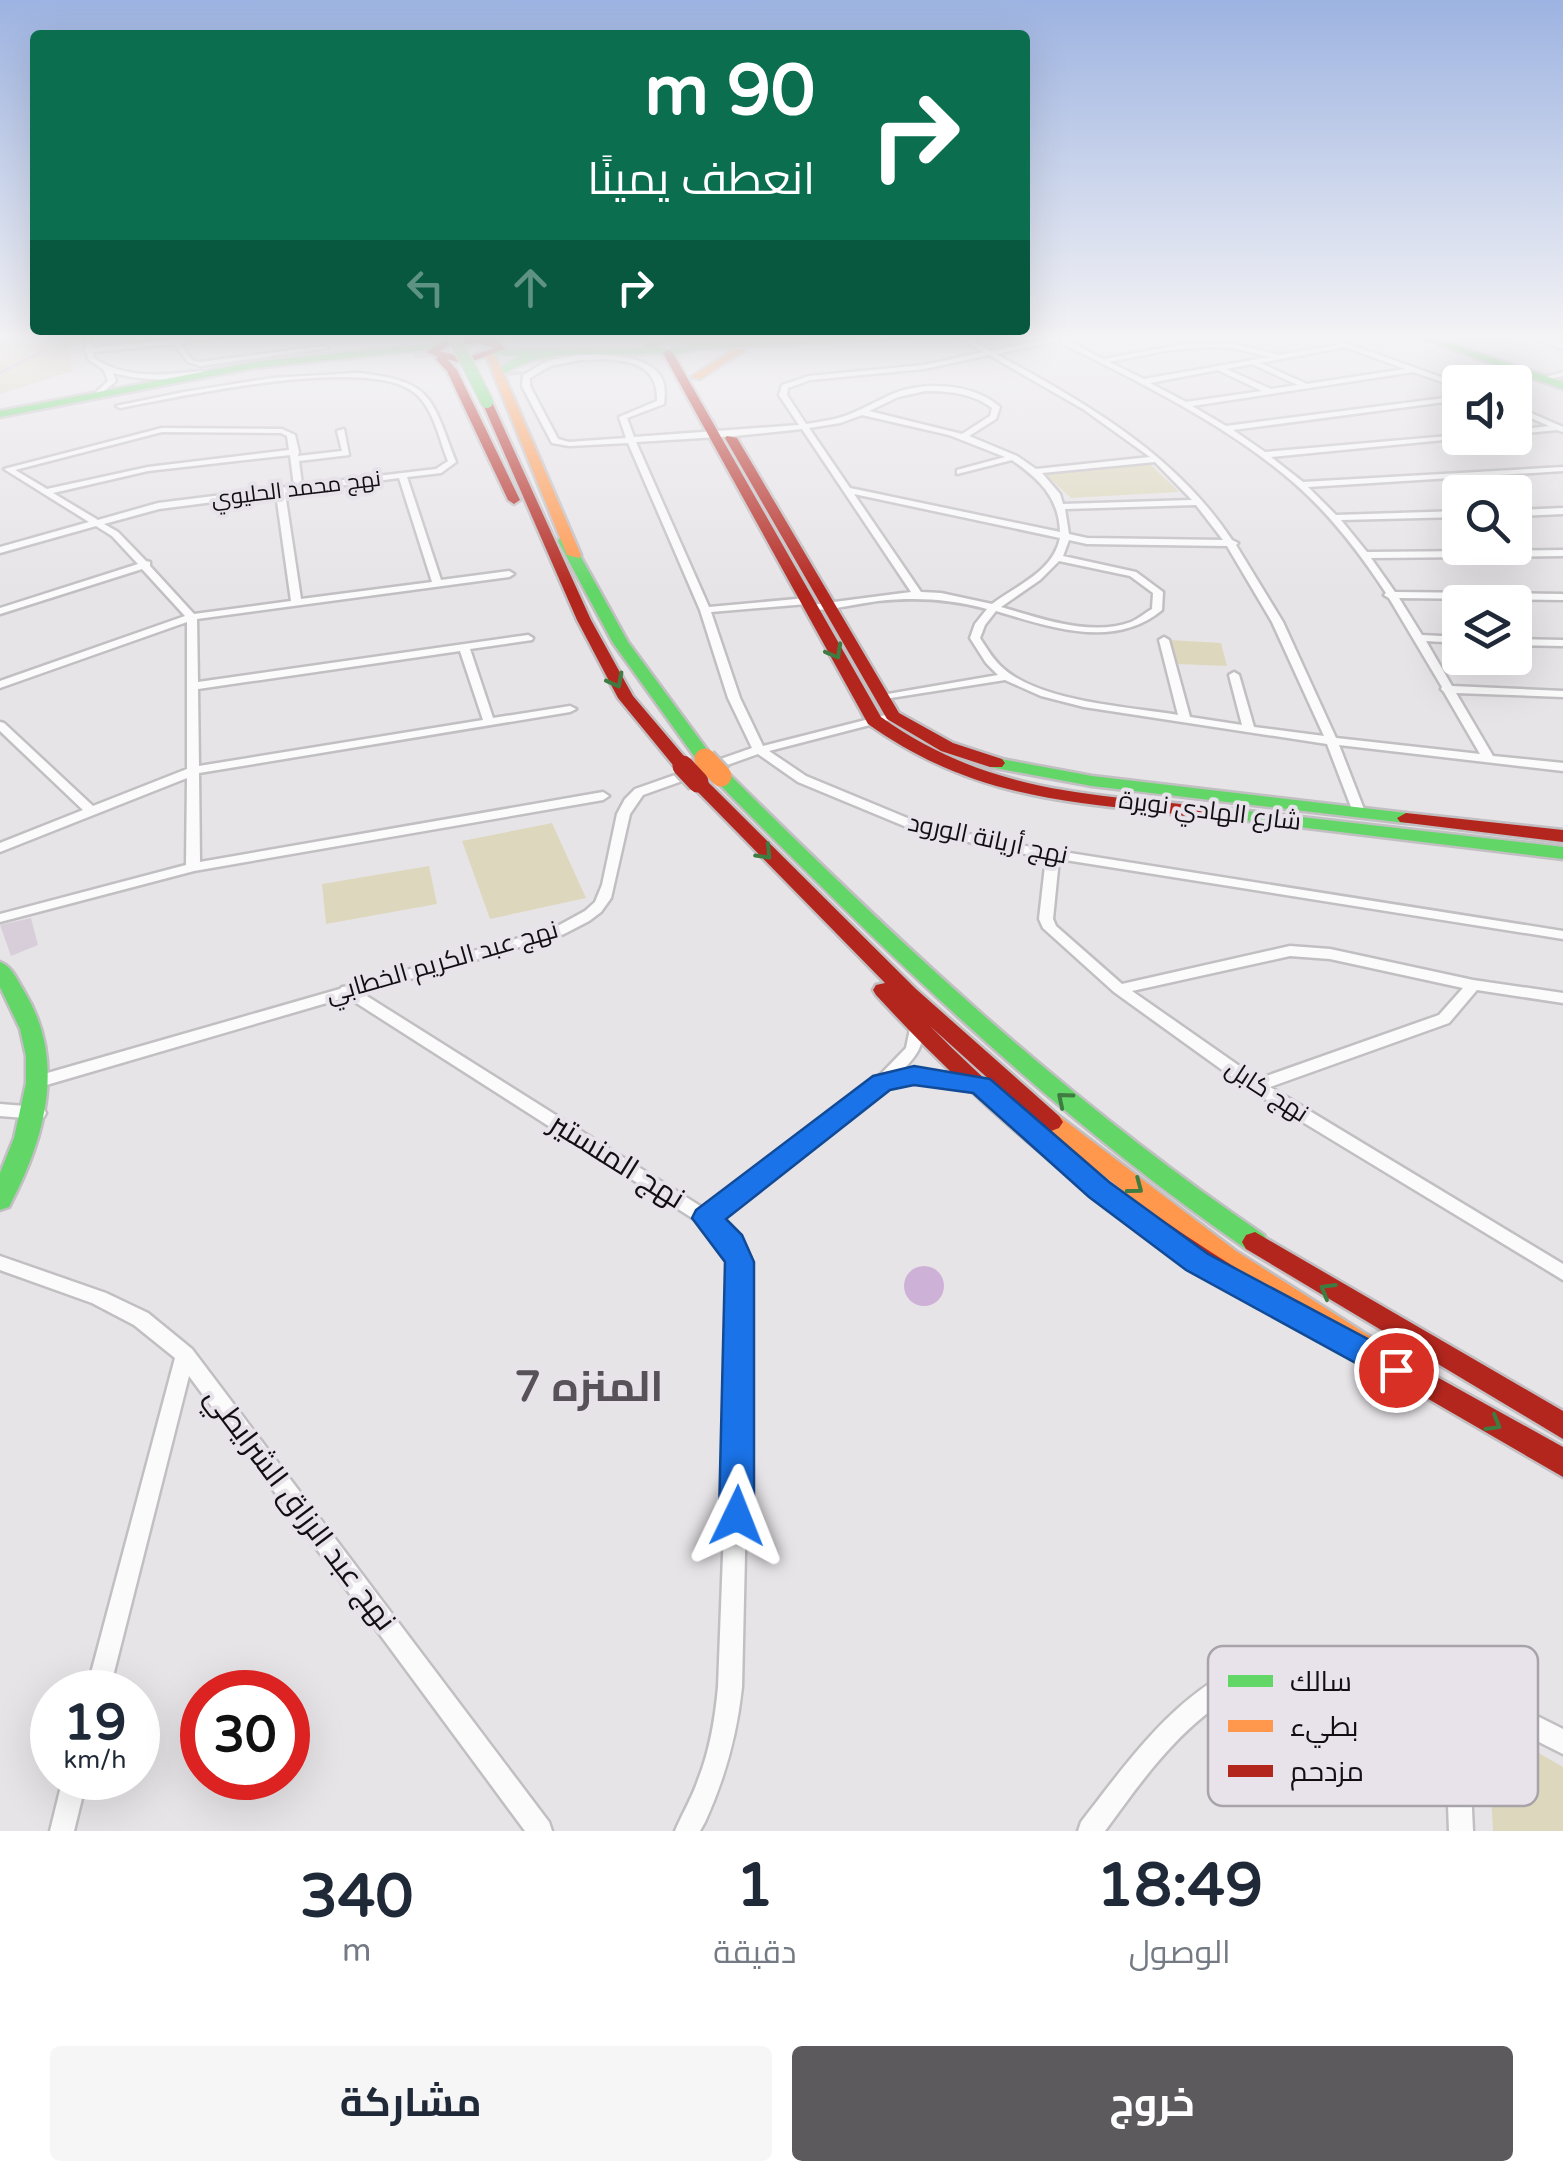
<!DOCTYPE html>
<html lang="ar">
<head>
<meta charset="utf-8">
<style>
  body { margin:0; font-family:"Varela Round",Cairo,sans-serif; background:#f6f6f7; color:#1f2937; direction:rtl; height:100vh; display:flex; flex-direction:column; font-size:38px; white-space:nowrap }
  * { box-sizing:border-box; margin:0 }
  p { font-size:32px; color:#747a83 }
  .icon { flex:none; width:55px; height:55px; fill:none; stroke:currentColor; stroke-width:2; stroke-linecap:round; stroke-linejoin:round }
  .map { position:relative; height:1831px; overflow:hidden; direction:ltr }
  .details { display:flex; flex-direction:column; background:#fff; flex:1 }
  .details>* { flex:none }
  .banner { position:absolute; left:30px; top:30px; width:1000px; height:305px; border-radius:10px; box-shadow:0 10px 40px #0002; direction:rtl; background:#0b6e4f; color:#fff; overflow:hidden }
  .fabs { position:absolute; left:1442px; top:365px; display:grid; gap:20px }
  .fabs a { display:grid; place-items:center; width:90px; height:90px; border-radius:10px; background:#fff; box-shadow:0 10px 40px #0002; font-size:50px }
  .speed { position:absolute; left:30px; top:1670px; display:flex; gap:20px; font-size:50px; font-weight:700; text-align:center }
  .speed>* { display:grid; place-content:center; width:130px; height:130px; border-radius:50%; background:#fff; box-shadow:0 10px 40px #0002; line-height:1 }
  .speed small { font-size:25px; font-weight:400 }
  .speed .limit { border:15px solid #d22; background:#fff; color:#111 }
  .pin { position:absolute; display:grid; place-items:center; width:85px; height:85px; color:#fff; margin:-42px; border:5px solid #fff; border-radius:50%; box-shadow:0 2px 10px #0007 }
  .me { position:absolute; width:110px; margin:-55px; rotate:2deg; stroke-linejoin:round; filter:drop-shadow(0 0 8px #0008) }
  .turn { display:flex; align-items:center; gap:35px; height:210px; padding:0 50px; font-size:45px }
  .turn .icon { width:130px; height:130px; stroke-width:2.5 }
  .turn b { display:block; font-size:70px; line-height:85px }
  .lanes { display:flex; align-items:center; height:95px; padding:0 50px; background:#0003; justify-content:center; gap:50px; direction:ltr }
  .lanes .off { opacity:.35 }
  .eta { display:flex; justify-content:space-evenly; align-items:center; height:170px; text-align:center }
  .eta b { font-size:60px; font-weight:700; line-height:70px }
  .button { display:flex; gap:20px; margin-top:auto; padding:20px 50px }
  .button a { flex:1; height:115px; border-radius:10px; background:#5c5a5d; color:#fff; font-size:40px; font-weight:700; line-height:115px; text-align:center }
  .button a+a { background:#f6f6f7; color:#1f2937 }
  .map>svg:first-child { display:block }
</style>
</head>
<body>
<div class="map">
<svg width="1563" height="1831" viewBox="0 0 1563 1831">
  <rect width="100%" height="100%" fill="#e7e4e8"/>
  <g fill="#ddd8bd">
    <polygon points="0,335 76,335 68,348 72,371 0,394"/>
    <polygon points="1150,464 1179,492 1071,498 1043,472"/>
    <polygon points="1170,640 1221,643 1227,666 1176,664"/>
    <polygon points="552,823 586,898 490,919 462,841"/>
    <polygon points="429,866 437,904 326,924 322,884"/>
    <polygon points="1487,1723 1563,1767 1563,1831 1493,1831"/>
  </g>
  <circle fill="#ceb1d6" cx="924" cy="1286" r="20"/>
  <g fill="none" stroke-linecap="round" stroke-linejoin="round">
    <polyline stroke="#ceb1d6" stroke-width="2.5" points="0,373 45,350"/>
  </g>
  <polygon fill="#d8ceda" points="31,918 38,945 11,956 0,925"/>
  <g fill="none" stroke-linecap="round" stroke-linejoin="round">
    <path stroke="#c7c4c8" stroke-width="14" stroke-dasharray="14 8" stroke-linecap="butt" d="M 414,351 C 449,348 483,346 514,364 L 515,375"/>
    <defs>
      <g id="street">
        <path d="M 84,335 L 90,335 L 93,348 L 214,335 L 236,335 L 180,343 L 192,360 L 200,362 L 325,346 L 328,348 L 200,366 L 188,362 L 174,344 L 93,352 L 94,358 C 126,380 165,375 201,371 L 205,373 C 177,383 141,380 113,373 L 116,381 L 98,396 L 94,394 L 108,381 L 104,370 L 88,359 L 87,353 L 84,351 L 86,349 Z"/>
        <path d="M 954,335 L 962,335 L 991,351 L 1067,335 L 1080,335 L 1065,339 L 1103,359 L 1191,343 L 1234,344 L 1279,355 L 1338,345 L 1314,335 L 1324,335 L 1460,384 L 1460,388 L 1413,372 L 1192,406 L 1226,426 L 1460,396 L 1460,400 L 1233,430 L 1265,452 L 1460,435 L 1460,438 L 1464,438 L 1271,457 L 1303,482 L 1563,467 L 1563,471 L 1308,487 L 1336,515 L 1460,511 L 1460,517 L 1341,520 L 1367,552 L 1563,550 L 1563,556 L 1371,558 L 1395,592 L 1563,594 L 1563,600 L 1399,598 L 1422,635 L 1460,637 L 1460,643 L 1426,641 L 1452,686 L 1563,691 L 1563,697 L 1456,693 L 1493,756 L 1563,763 L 1563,771 L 1339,745 L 1365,812 L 1359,816 L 1353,812 L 1327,744 L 1084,707 L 1041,696 L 1005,680 L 878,700 L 878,696 L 882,695 L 998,675 L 986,663 L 970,638 L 975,624 L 987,609 C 950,599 916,597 878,601 C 855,604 830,611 807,610 L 807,606 L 811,605 L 911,592 L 802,429 L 735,436 L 636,442 L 709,607 L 807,598 L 812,601 L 807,604 L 711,612 L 740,698 L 763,746 L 893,713 L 899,716 L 897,718 L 769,751 L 806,776 L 917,822 L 1007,843 L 1563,931 L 1563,939 L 1059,859 L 1053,919 L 1056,926 L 1122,984 L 1290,946 L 1330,949 L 1473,980 L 1563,993 L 1563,1003 L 1477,990 L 1449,1023 L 1270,1087 L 1563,1264 L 1563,1280 L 1250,1090 L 1114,992 L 1043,928 L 1039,919 L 1046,857 L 1007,851 L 909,828 L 798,782 L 758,754 L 643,795 L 630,814 L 611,898 L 601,912 L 589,921 L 564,934 L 362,993 L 705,1209 L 876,1079 L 906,1048 L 911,1024 L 921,1024 C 926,1046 915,1057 901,1072 L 914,1069 L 970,1076 L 976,1078 L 978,1082 L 976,1086 L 970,1088 L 914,1081 L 888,1086 L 718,1218 L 741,1243 L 751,1289 L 742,1687 C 737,1735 725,1778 705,1822 L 700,1831 L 675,1831 C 682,1814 692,1798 698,1780 C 710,1750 715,1719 718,1687 L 733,1289 L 724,1246 L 700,1223 L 347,997 L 43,1086 L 37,1084 L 35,1080 L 37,1076 L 340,989 L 342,987 L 351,986 L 554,928 L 585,911 L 595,902 L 602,885 L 617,814 L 625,799 L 635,789 L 752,748 L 728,698 L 700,610 L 628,443 L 569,446 L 552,443 L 522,386 L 523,375 C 530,372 537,366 544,363 C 570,352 639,349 659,374 C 666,383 665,393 664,404 L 627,418 L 634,437 L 799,425 L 779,395 L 782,385 L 809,376 L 924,365 L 984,352 ZM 1058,341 C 1140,383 1223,422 1293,482 C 1330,514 1359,552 1386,593 L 1384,595 L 1389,598 L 1442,687 L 1441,689 L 1444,692 L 1480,754 L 1336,738 L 1283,622 L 1236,545 L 1238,543 L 1232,540 C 1175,454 1088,404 996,354 ZM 1212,347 L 1234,348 L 1270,357 L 1144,379 L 1109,362 L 1169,350 ZM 1345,347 L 1405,369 L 1307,384 L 1260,363 ZM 989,355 L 1083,409 L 1150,457 L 1036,469 L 1017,456 L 969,436 L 996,419 L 1000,407 C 974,384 927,381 895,393 C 878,400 862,410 845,416 C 833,420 819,422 806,424 L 787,395 L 788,388 L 810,380 L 924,369 ZM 580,360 C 613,359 659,356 657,401 L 619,417 L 626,438 L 569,442 L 558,439 L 530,386 L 530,378 L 550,366 ZM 1252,364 L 1298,385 L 1271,389 L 1226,369 ZM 1218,370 L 1262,391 L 1186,402 L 1150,383 ZM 925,391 C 949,391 972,393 992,408 L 990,416 L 962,434 L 869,411 L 898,397 ZM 862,415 L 949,435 L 1005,457 L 957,470 L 957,474 L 1012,460 C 1039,479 1059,497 1060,532 L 850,488 L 809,428 L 840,423 ZM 1155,462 L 1192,500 L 1063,504 L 1060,494 L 1042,473 ZM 854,494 L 1060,538 C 1053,572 1017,585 992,604 L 941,593 L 921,592 ZM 1196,505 L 1223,540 L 1087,538 L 1069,534 L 1065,509 ZM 1069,540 L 1087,544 L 1227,546 L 1272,622 L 1324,736 L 1254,727 L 1239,675 L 1234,672 L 1229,675 L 1242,725 L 1190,717 L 1169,640 L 1164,637 L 1159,640 L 1178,715 C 1129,707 1042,702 1004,669 C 994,661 987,649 980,638 L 985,625 L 996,611 C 1050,627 1114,650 1162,610 L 1163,592 L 1136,572 L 1063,556 ZM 1059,561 L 1130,576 L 1153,593 L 1152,609 C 1145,613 1138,619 1131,622 C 1091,637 1040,618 1001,607 L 1040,580 ZM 1290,956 L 1330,959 L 1463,988 L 1439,1015 L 1258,1079 L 1132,991 Z"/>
        <polygon points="1524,335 1534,335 1563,345 1563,349"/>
        <polygon points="1563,372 1563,376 1542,381 1538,379"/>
        <path d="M 358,373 C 433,381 431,397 456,462 L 441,473 L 407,477 L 441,580 L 509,571 L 514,574 L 509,577 L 197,619 L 198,682 L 528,635 L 533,638 L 532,640 L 470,649 L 493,718 L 570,706 L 576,709 L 570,712 L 199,773 L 200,862 L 603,792 L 609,796 L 603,800 L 194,871 L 0,922 L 0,914 L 186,865 L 187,778 L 0,852 L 0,843 L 83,810 L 0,731 L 0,722 L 4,723 L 93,806 L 187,769 L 187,622 L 0,688 L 0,681 L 185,616 L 142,569 L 0,614 L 0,608 L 138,564 L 112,536 L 96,526 L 0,553 L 0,547 L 89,522 L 4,469 L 162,428 L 282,429 L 295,435 L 299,452 L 298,456 L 342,451 L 337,431 L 344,429 L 349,455 L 299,461 L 302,485 L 436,469 L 448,461 C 439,439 434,409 415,393 C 368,354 179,397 120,408 L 116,406 L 184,392 L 272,378 ZM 162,432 L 281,433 L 287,436 L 289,450 L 148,467 L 47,489 L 15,470 ZM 290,455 L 294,486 L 158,503 L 98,520 L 53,493 L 148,471 ZM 399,478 L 432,582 L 301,599 L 285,493 ZM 276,494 L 291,601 L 194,614 L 150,566 L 150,562 L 146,561 L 118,532 L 104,524 L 159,509 ZM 460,651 L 483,720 L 199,766 L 198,689 Z"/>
        <polygon points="1515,406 1563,427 1563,432 1557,430 1515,434 1515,430 1549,426 1515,411"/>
        <polygon points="1563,508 1563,514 1515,516 1515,510"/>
        <polygon points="1515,639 1563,640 1563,646 1515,645"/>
        <polygon points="0,1104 38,1107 44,1109 46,1113 44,1117 38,1119 0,1116"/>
        <polygon points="0,1256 106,1293 148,1313 192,1349 549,1822 552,1831 525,1831 189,1376 109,1692 86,1692 175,1358 134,1325 92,1303 0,1270"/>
        <path d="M 1335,1648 L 1383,1655 L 1455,1675 L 1563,1729 L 1563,1754 L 1467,1706 L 1473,1831 L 1449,1831 L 1444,1696 C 1364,1664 1274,1657 1205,1715 C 1165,1747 1135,1790 1105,1831 L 1078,1831 L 1081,1822 C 1136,1751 1193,1668 1288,1651 C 1303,1649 1319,1649 1335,1648 Z"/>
        <polygon points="63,1778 87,1778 74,1831 50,1831"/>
      </g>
      <g id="fast">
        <path d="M 668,335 L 690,337 L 698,343 L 910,335 L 905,338 L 696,349 L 668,356 L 659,353 C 604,358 551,344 503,374 L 494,372 L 518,356 L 493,355 L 497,350 L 644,348 L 644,345 ZM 669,341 L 688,345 L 668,350 L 657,347 Z"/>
        <polygon points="1411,335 1426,335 1563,382 1563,389"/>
        <polygon points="437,343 441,348 254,368 0,417 0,411 254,362"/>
        <polygon points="560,538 572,541 628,642 714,759 711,763 699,763 613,643 558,541"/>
        <polygon points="996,758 1092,776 1406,813 1415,818 1406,823 1092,786 990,767 987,763"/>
        <path d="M 721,771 L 727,772 C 897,941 1065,1100 1264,1235 L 1268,1242 L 1264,1249 L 1255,1252 L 1246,1249 C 1047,1111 884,951 715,780 L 712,776 L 715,772 Z"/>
        <polygon points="1222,808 1563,847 1563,859 1216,817 1213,813"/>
        <path d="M 0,962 C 12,966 17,980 24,991 C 67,1061 45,1139 9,1207 L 0,1210 L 0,1173 L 14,1138 L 26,1083 L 26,1056 L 20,1029 L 0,987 Z"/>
      </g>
      <g id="slow">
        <polygon points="736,348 745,350 700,379 691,377"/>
        <polygon points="491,353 496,356 581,555 579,558 567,555 486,356"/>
        <polygon points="1051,1113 1059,1116 1236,1251 1393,1351 1397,1359 1393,1367 1383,1371 1373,1367 1218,1265 1043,1128 1039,1122 1043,1116"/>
      </g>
      <g id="jam">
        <path d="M 479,337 L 498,341 L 505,349 L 465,364 L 447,359 L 457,370 L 520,500 L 514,504 L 508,500 L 447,371 L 436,359 L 438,357 L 426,352 L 445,340 ZM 479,343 L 494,348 L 465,358 L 440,351 L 450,345 Z"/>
        <path d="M 668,350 L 673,353 L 881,717 C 991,795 1093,794 1222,808 L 1231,813 L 1228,817 C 1205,821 1176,814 1152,811 C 1043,801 958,788 868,724 L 663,353 Z"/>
        <polygon points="487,399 492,402 591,620 633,696 689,762 692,766 689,770 677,770 618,698 577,620 482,402"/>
        <polygon points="727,436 737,438 899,713 953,743 1002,759 1005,763 1002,767 990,767 941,751 887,719 725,438"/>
        <path d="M 698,777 L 704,778 L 916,989 L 1059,1116 L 1063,1122 L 1059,1128 L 1051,1131 L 1043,1128 L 930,1026 C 1033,1131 1150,1218 1276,1292 L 1280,1300 L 1276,1308 L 1267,1311 L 1258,1308 C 1114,1221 989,1118 876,995 L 873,990 L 876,985 L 885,983 L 692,786 L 689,782 Z"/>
        <polygon points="1406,813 1563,830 1563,842 1400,822 1397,818"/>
        <polygon points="1255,1232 1563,1411 1563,1439 1246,1249 1242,1242 1246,1235"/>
        <polygon points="1383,1347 1563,1447 1563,1477 1373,1367 1369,1359 1373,1351"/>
      </g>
    </defs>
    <use href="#street" stroke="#c2bfc2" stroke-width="5"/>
    <use href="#fast" stroke="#c2bfc2" stroke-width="5"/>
    <use href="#slow" stroke="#c2bfc2" stroke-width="5"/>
    <use href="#jam" stroke="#c2bfc2" stroke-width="5"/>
    <use href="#street" fill="#fbfbfc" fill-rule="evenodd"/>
    <use href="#fast" fill="#63d668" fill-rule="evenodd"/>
    <use href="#slow" fill="#ff974d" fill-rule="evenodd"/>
    <use href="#jam" fill="#b3261e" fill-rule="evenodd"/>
    <defs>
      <polyline id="fast-bridge" points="453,335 487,402"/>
      <polyline id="slow-bridge" points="705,759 721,776"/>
      <polyline id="jam-bridge" points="683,766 698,782"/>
    </defs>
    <use href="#fast-bridge" stroke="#c2c1c3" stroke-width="15" stroke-linecap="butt"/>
    <use href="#slow-bridge" stroke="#c2c1c3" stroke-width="26" stroke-linecap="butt"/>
    <use href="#jam-bridge" stroke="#c2c1c3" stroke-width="26" stroke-linecap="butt"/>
    <use href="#fast-bridge" stroke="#63d668" stroke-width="12"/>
    <use href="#slow-bridge" stroke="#ff974d" stroke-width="21"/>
    <use href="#jam-bridge" stroke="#b3261e" stroke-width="21"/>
  </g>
  <defs><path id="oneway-chevron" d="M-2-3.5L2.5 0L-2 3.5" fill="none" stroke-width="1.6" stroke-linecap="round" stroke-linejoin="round" transform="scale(2.5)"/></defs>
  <g stroke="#3e7c41">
    <use href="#oneway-chevron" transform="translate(835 652) rotate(61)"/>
    <use href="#oneway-chevron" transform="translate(616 681) rotate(62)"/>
    <use href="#oneway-chevron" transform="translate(765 853) rotate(46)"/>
    <use href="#oneway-chevron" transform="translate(1064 1099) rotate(-140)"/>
    <use href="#oneway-chevron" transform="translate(1136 1187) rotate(37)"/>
    <use href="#oneway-chevron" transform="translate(1327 1290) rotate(-150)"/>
    <use href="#oneway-chevron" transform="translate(1494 1424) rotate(30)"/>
  </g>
  <linearGradient id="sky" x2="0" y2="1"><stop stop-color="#9db3e1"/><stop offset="0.57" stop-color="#f4f3f5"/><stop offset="1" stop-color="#f4f3f5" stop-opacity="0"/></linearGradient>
  <rect width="1563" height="591" fill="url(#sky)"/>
  <polygon fill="#1a73e8" stroke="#114b97" stroke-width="2.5" points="914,1066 990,1079 1109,1182 1208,1254 1407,1360 1412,1370 1407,1379 1396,1383 1385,1379 1186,1270 1089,1197 973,1093 914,1085 890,1090 726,1219 742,1235 754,1262 754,1516 749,1528 737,1533 724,1528 719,1516 725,1262 692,1218 696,1210 873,1076"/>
  <g text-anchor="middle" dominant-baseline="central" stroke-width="8" stroke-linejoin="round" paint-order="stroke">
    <g font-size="22" fill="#110f12" stroke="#e8e2ea">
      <text transform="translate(296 489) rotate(-7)">نهج محمد الحليوي</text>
    </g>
    <g font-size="25" fill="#110f12" stroke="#e8e2ea">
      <text transform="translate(1210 811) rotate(7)">شارع الهادي نويرة</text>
      <text transform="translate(988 839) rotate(12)">نهج أريانة الورود</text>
      <text transform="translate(442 962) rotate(-16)">نهج عبد الكريم الخطابي</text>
      <text transform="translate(1267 1091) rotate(33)">نهج كابل</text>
    </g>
    <g font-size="30" fill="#110f12" stroke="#e8e2ea">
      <text transform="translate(617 1161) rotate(32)">نهج المنستير</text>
      <text transform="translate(300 1509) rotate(53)">نهج عبد الرزاق الشرايطي</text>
    </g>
    <g font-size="42" font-weight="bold" fill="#575158" stroke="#e8e2ea">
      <text x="589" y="1387">المنزه 7</text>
    </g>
  </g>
  <rect x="1208" y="1646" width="330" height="160" rx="15" fill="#e8e2ea" stroke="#a8a3a9" stroke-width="2.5"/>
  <rect x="1228" y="1675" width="45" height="12" fill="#63d668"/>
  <rect x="1228" y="1720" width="45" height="12" fill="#ff974d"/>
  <rect x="1228" y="1765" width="45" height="12" fill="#b3261e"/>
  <g font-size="28" fill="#110f12">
    <text x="1290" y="1691">سالك</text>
    <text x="1290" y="1736">بطيء</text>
    <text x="1290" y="1781">مزدحم</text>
  </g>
</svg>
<div class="fabs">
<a><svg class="icon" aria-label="sound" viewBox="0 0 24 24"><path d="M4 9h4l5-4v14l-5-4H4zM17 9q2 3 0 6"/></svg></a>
<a><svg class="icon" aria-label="search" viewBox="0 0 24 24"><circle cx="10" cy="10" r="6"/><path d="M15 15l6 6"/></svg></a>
<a><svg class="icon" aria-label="layers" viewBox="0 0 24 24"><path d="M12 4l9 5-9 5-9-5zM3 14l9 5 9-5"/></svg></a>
</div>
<div class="speed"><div>19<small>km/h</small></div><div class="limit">30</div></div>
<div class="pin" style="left:1396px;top:1370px;background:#d93025"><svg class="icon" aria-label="arrive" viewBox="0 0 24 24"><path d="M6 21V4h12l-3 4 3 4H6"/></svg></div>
<svg class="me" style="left:737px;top:1516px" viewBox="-20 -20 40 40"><path d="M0-17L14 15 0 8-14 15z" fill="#1a73e8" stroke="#fff" stroke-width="4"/></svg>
<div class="banner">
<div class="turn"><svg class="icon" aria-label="right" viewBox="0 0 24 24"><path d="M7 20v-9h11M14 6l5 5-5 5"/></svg><div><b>90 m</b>انعطف يمينًا</div></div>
<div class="lanes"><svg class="icon off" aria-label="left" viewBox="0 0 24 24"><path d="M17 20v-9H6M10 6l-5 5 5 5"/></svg><svg class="icon off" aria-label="ahead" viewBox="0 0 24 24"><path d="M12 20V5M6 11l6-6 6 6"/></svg><svg class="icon" aria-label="right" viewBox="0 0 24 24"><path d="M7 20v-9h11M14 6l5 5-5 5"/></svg></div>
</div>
</div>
<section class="details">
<div class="eta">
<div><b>18:49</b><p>الوصول</p></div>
<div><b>1</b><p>دقيقة</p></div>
<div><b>340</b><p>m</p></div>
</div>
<div class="button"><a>خروج</a><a>مشاركة</a></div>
</section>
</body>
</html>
